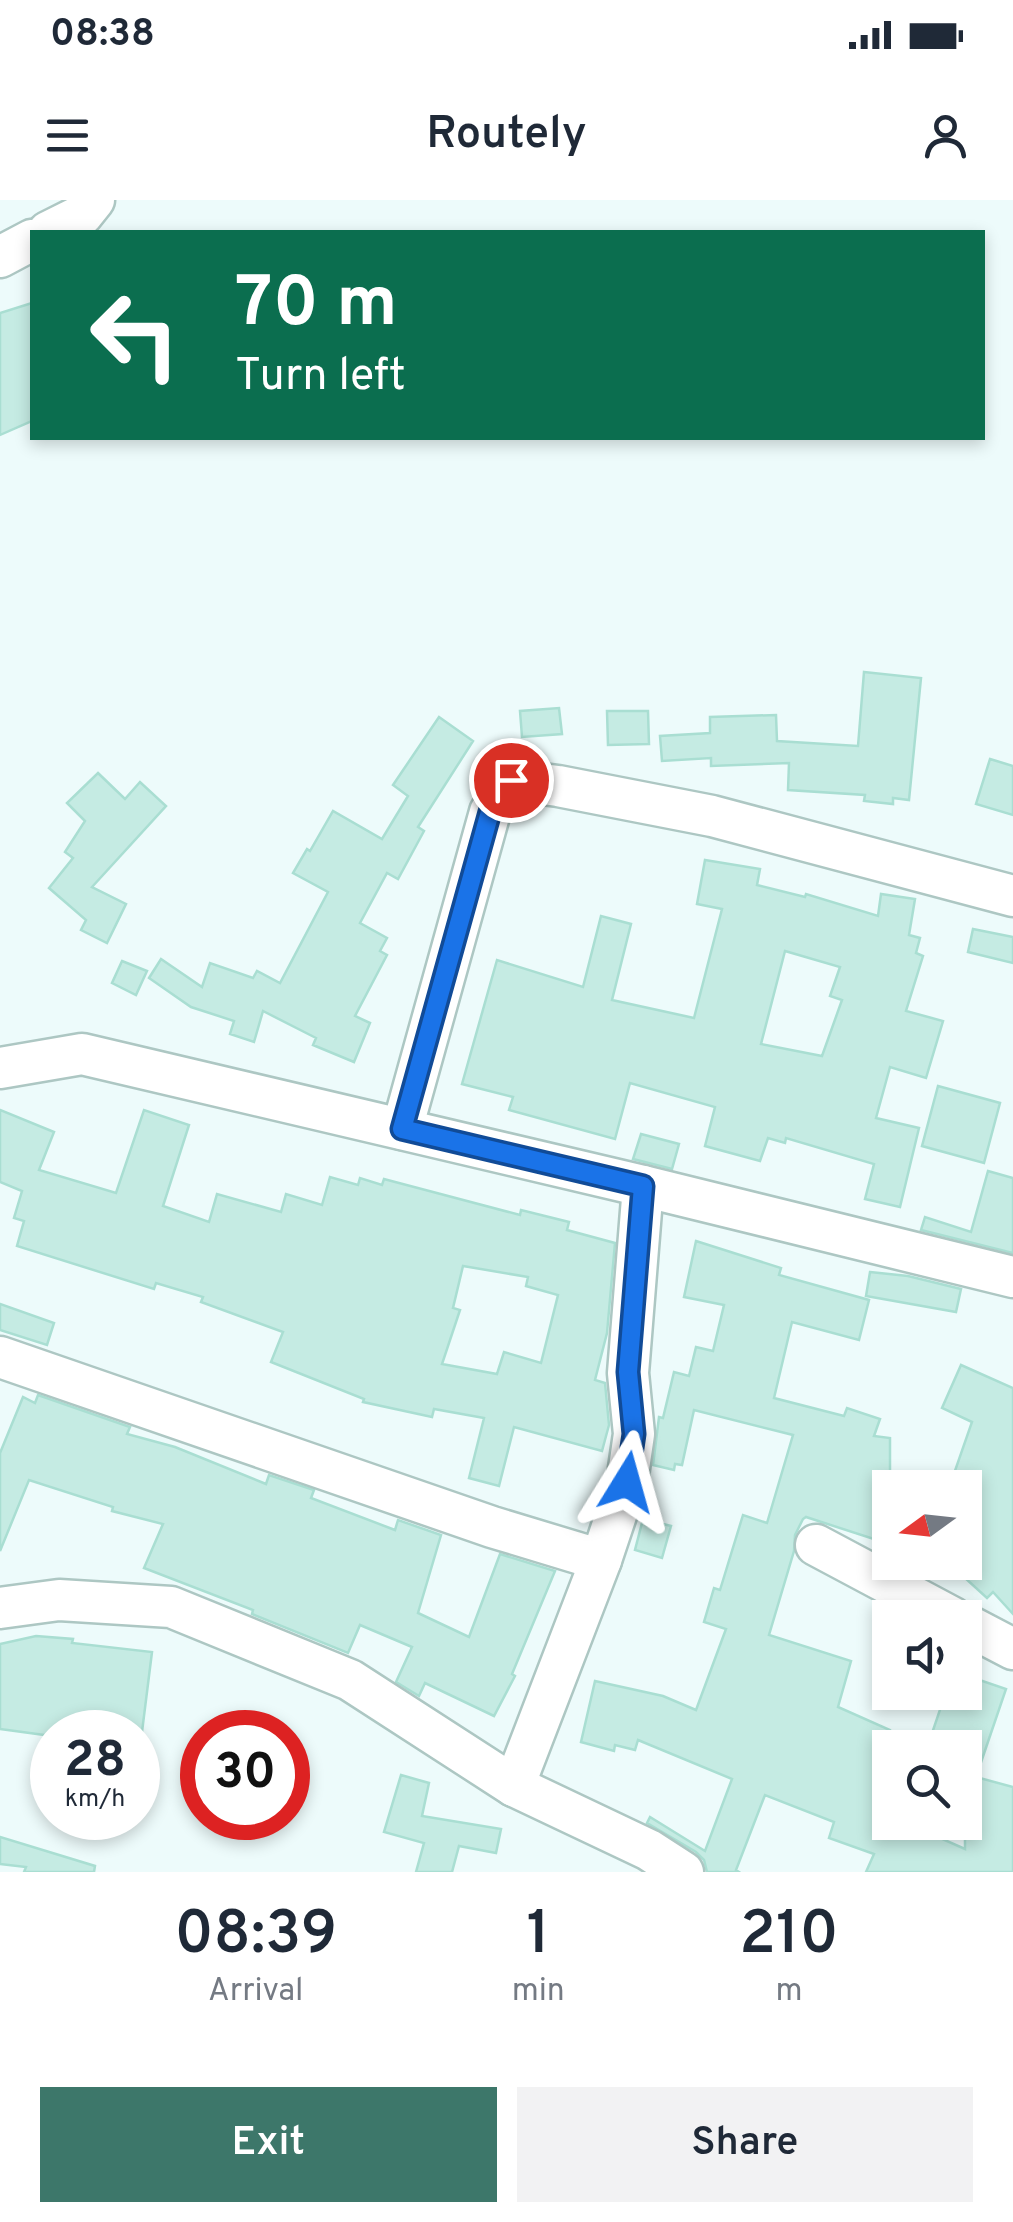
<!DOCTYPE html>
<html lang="en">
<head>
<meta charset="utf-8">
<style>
  body { margin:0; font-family:Overpass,sans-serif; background:#f2f2f3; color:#1f2937; height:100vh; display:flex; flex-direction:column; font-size:38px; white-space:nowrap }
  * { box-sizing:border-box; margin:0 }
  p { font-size:32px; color:#747a83 }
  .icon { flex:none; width:55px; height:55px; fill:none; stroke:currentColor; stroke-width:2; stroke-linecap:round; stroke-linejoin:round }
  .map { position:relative; height:1672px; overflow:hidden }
  .details { display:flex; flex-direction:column; background:#fff; flex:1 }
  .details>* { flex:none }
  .banner { position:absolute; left:30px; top:30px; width:955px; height:210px; border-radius:0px; box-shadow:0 5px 15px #0003; background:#0b6e4f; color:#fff; overflow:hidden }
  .needle { width:65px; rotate:255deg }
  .fabs { position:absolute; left:872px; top:1270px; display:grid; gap:20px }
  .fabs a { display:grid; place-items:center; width:110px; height:110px; border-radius:0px; background:#fff; box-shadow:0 5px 15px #0003; font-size:50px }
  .speed { position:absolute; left:30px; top:1510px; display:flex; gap:20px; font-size:50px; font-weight:700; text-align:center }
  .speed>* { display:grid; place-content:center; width:130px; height:130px; border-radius:50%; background:#fff; box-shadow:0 5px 15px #0003; line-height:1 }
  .speed small { font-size:25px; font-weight:400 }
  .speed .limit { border:15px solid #d22; background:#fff; color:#111 }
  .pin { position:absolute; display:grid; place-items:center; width:85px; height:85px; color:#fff; margin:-42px; border:5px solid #fff; border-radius:50%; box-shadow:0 2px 10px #0007 }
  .me { position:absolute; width:110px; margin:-55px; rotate:8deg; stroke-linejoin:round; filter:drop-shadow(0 0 8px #0008) }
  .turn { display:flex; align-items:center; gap:35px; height:210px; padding:0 40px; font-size:45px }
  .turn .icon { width:130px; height:130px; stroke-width:2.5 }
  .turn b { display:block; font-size:70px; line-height:85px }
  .eta { display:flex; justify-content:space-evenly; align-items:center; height:170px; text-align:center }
  .eta b { font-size:60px; font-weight:600; line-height:70px }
  .button { display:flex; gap:20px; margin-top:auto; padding:20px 40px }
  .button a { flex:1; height:115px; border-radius:0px; background:#3d776a; color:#fff; font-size:40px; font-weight:600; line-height:115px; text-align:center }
  .button a+a { background:#f2f2f3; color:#1f2937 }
  .status { display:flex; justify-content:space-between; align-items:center; height:70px; padding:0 50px; background:#fff; direction:ltr }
  .status svg { height:28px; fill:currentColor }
  header { display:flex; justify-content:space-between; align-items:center; height:130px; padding:0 40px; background:#fff; font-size:45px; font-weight:600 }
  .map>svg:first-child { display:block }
</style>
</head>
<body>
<div class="status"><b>08:38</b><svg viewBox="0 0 49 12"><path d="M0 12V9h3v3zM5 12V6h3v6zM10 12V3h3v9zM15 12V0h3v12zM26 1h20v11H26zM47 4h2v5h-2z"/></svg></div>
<header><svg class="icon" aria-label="menu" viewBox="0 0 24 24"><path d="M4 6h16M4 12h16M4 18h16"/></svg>Routely<svg class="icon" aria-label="person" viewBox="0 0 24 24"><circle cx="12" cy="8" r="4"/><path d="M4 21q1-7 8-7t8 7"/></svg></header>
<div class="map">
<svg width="1013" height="1672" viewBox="0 0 1013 1672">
  <rect width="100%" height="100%" fill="#edfbfb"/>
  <g fill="#c5ebe3" stroke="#a9ded2" stroke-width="2.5" fill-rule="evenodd">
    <polygon points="32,103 32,221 0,235 0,113"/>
    <polygon points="864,472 921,478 909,600 893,598 893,604 864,601 865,595 788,590 789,563 711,566 711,558 662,561 660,536 710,533 710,517 776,515 777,541 858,546"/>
    <polygon points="559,508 562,534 522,537 520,511"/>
    <polygon points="607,511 648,511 649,544 608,545"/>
    <polygon points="439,517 473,541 418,627 424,631 398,679 387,673 360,723 387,738 380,751 387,755 355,816 370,823 354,862 313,845 316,838 263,811 254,842 230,834 234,821 191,807 149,778 161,759 202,787 210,763 253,778 257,771 280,783 328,692 293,673 307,649 310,651 333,611 382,639 408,596 393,585"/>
    <polygon points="990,559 1013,566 1013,615 976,604"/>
    <polygon points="98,573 125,599 140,582 166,606 92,687 126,704 107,743 81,730 86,720 49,688 73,658 65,652 85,621 67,603"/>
    <path d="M 705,660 L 760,669 L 757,685 L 805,697 L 806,694 L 878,716 L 881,694 L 915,699 L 909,735 L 920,738 L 916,753 L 923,756 L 906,811 L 943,821 L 926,878 L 890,867 L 876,918 L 919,928 L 900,1007 L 865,999 L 874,964 L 786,938 L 785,943 L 768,938 L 760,961 L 705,946 L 715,907 L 630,883 L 615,939 L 509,910 L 513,897 L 462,884 L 497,760 L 583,787 L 601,716 L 631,724 L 612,800 L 694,818 L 722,709 L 697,704 ZM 785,751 L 840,767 L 830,796 L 842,800 L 822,856 L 761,844 Z"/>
    <polygon points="973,729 1013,737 1013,763 968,752"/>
    <polygon points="122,761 147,771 136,795 112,783"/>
    <polygon points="938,886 1000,903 984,963 922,946"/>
    <path d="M 0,910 L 54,932 L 39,970 L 116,993 L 144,910 L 189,925 L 163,1006 L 209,1022 L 217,994 L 281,1012 L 286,994 L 322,1005 L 330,977 L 358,985 L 360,978 L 382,985 L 384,979 L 520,1015 L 521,1010 L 569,1022 L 567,1030 L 615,1043 L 607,1133 L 595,1180 L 605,1183 L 609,1225 L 602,1251 L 514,1227 L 499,1286 L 469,1278 L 484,1218 L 434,1209 L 432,1217 L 363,1202 L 364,1199 L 271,1162 L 283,1132 L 201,1102 L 203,1097 L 156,1083 L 154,1089 L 17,1046 L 24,1021 L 14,1018 L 22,991 L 0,982 ZM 463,1066 L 528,1077 L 526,1086 L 558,1095 L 541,1163 L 504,1152 L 497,1174 L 442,1164 L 460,1110 L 453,1108 Z"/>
    <polygon points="641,934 679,944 672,969 633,959"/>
    <polygon points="988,971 1013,978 1013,1053 921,1030 925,1017 971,1032"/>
    <polygon points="696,1041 781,1068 779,1075 869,1100 859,1140 792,1122 774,1198 844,1216 847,1208 880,1219 874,1236 890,1238 890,1330 883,1342 806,1317 803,1319 795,1335 794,1351 769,1435 851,1461 838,1507 890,1530 890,1622 927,1636 929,1633 965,1649 965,1548 927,1548 946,1492 965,1492 965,1475 1006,1489 976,1577 1013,1587 1013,1672 866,1672 874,1654 829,1638 834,1622 765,1595 736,1670 739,1672 707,1672 704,1660 696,1652 647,1623 650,1617 705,1651 732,1579 638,1540 635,1550 615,1545 614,1551 581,1542 595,1481 663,1496 696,1510 726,1429 704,1422 714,1388 720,1390 743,1315 767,1323 793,1235 694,1210 682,1265 675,1264 674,1270 653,1265 659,1217 663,1218 674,1172 689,1176 696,1147 713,1151 724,1105 684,1097"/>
    <polygon points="870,1072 908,1076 961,1089 956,1112 866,1096"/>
    <polygon points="0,1104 54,1123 47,1145 0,1130"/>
    <polygon points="961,1165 1013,1188 1013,1414 993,1392 987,1398 965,1378 965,1288 949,1288 972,1222 942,1208"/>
    <polygon points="38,1195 130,1227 127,1234 175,1247 266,1284 269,1275 314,1290 311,1298 395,1330 398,1320 441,1335 418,1413 469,1437 500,1354 555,1371 512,1474 515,1476 494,1516 425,1483 419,1496 396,1482 412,1447 360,1425 348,1453 252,1414 253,1410 144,1368 163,1324 112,1311 113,1307 29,1280 0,1351 0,1253 23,1197 35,1203"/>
    <polygon points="643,1319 671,1326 662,1358 635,1350"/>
    <polygon points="36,1436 73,1439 72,1443 152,1452 142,1532 52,1532 52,1536 0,1529 0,1444"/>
    <polygon points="401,1575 429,1583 422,1616 501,1629 496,1653 459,1646 452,1672 416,1672 424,1643 384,1632"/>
    <polygon points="0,1637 95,1666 94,1672 24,1672 26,1667 0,1664"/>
  </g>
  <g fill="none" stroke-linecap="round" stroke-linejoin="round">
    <defs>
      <g id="minor">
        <polyline points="48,32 82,15 94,0"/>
        <polyline points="0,57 32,40"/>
        <polyline points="0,868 82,854 643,986 1013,1077"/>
        <polyline points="402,929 490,612 511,580 558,586 712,616 1013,696"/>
        <polyline points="0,1157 492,1327 601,1360"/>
        <polyline points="816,1345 953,1418"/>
        <polyline points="0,1408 59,1400 171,1407 350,1480 514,1586 649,1650 683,1672"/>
        <polyline points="965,1424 1013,1449"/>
        <polyline points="514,1586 601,1360 627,1282 634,1234 628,1173 643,986"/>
      </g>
    </defs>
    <use href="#minor" stroke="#adc7c3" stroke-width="45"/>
    <use href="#minor" stroke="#fff" stroke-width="40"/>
  </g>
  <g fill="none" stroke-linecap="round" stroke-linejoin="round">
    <defs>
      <polyline id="route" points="511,580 490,612 402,929 643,986 628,1172 634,1234 627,1282"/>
    </defs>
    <use href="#route" stroke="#114b97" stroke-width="25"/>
    <use href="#route" stroke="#1a73e8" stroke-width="18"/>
  </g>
</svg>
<div class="fabs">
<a><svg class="needle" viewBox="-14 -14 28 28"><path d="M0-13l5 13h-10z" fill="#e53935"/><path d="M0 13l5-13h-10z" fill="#747a83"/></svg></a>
<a><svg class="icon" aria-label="sound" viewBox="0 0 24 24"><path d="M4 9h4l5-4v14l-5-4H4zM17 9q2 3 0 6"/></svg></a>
<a><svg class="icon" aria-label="search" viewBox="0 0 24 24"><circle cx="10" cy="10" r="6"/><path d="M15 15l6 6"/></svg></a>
</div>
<div class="speed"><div>28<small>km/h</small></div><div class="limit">30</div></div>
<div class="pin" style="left:511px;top:580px;background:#d93025"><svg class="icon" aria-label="arrive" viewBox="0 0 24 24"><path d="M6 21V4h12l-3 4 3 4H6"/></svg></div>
<svg class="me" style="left:627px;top:1282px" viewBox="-20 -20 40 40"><path d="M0-17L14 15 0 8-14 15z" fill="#1a73e8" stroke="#fff" stroke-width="4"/></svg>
<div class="banner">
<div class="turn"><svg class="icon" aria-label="left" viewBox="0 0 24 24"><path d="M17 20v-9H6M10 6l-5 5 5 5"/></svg><div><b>70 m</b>Turn left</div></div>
</div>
</div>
<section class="details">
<div class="eta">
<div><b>08:39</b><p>Arrival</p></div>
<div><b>1</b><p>min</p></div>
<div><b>210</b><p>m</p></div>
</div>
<div class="button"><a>Exit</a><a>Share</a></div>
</section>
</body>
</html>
